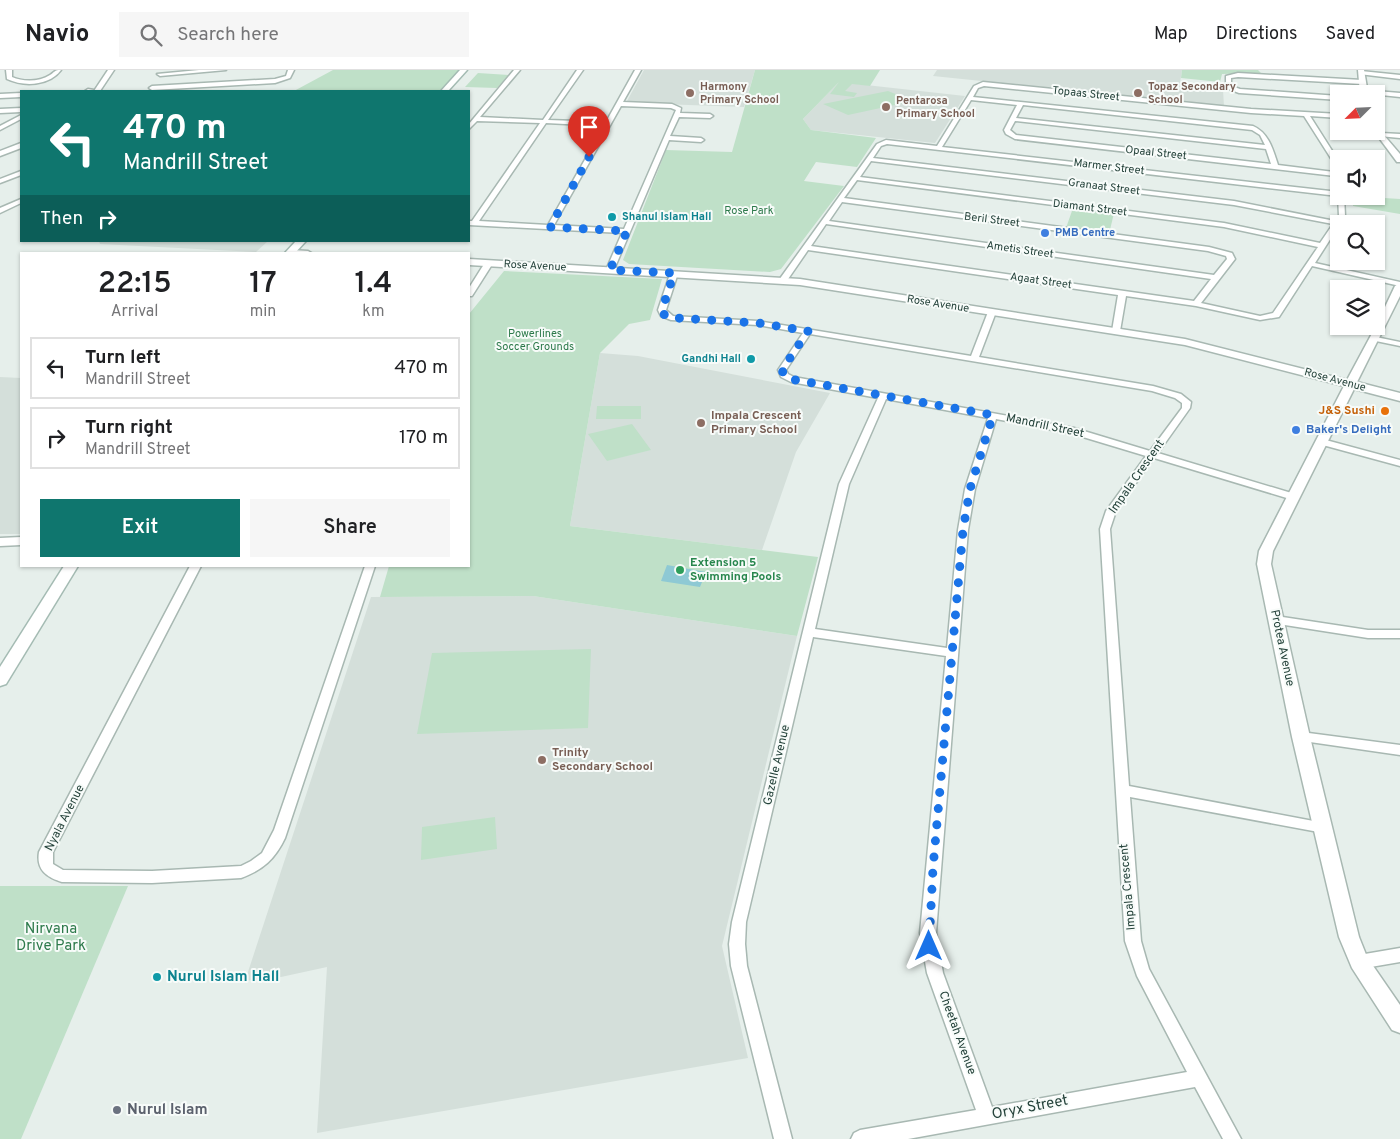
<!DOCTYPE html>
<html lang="en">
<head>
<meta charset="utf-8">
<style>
  body { margin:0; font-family:Overpass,sans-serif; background:#f6f6f6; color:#202124; height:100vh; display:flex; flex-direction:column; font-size:19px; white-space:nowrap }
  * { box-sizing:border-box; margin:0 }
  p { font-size:16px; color:#757577 }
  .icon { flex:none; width:28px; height:28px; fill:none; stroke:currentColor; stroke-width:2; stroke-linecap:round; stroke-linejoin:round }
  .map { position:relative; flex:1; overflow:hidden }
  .drawer { position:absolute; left:20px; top:182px; width:450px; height:315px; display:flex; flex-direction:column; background:#fff; border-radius:0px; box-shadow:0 1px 4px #0004 }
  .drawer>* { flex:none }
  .banner { position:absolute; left:20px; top:20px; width:450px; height:152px; border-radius:0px; box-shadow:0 1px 4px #0004; background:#0f766e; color:#fff; overflow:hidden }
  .needle { width:32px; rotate:246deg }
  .controls { position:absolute; left:1330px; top:15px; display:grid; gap:10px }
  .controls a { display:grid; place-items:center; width:55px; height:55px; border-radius:0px; background:#fff; box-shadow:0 1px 4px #0004; font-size:25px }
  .pin { position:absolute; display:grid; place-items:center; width:42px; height:42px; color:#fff; margin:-51px -21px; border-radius:50% 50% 50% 0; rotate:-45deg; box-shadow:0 0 5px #0007 }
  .pin .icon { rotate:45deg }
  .me { position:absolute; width:55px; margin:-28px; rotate:0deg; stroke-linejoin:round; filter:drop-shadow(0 0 4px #0008) }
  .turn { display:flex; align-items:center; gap:18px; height:105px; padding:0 20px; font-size:22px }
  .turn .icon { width:65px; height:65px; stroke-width:2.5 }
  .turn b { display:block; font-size:35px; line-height:42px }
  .then { display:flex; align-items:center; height:48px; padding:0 20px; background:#0003; gap:10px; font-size:19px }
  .eta { display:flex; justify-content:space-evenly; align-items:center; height:85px; text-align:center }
  .eta b { font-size:30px; font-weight:600; line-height:35px }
  .primary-button { display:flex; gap:10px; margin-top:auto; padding:10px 20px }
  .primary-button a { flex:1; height:58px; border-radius:0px; background:#0f766e; color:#fff; font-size:20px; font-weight:600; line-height:58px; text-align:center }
  .primary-button a+a { background:#f6f6f6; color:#202124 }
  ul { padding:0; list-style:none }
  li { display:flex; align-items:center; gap:15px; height:62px; margin:0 10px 8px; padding:0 10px; border:2px solid #e0e0e0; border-radius:0px }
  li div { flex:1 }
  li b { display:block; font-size:19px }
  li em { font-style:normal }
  header { display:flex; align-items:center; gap:30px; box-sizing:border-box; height:70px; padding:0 25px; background:#fff; border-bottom:1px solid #e0e0e0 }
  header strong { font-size:24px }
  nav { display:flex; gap:28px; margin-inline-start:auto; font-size:18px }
  .search { width:350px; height:45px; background:#f6f6f6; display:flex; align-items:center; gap:12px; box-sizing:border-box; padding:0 18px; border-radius:0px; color:#757577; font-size:19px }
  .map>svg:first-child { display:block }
</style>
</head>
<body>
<header>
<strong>Navio</strong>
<div class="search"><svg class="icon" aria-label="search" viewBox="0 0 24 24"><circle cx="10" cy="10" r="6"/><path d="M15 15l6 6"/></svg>Search here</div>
<nav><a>Map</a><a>Directions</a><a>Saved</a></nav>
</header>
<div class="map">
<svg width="1400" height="1069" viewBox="0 0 1400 1069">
  <rect width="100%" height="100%" fill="#e6efeb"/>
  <g fill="#d4dfda">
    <polygon points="644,0 755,0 744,37 633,33 627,31"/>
    <polygon points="937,0 1182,0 1180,13 1220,17 1221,20 1223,20 1224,36 933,6"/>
    <polygon points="839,12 965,26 935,73 811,60 803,49"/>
    <polygon points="99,171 268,171 256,182 100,174"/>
    <polygon points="600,283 638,286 830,323 796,382 762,480 570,456"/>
    <polygon points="0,307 21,308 21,464 0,464"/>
    <polygon points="533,526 797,566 722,876 748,988 317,1063 327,897 281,907 245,911 371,527"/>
  </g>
  <g fill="#bfe0c8">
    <polygon points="333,0 460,0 439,21 294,21"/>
    <polygon points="755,0 880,0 870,16 852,14 845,21 857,23 854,27 830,24 839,12 803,49 811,60 876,68 857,97 816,92 804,111 844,116 781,199 770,202 629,194 623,190 666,80 732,82"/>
    <polygon points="1182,0 1258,0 1261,3 1222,4 1220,12 1181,8"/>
    <polygon points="478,3 509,5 497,18 465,17"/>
    <polygon points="888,21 913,31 848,45 823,34"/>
    <polygon points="1353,126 1400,129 1400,144 1353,136"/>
    <polygon points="1073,138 1114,143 1109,164 1066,158"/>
    <polygon points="504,201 662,209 650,250 629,254 600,283 570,456 818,487 797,566 533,526 380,527 389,496 469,496 469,244"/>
    <polygon points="597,336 641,336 641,349 596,349"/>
    <polygon points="632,354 651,380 607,391 588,364"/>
    <polygon points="591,579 588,658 417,664 432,583"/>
    <polygon points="495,747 497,779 421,790 422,757"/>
    <polygon points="0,816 128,816 21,1069 0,1069"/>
  </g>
  <polygon fill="#8ec9d4" points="667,495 706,502 700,517 661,511"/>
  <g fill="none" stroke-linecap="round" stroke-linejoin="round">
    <defs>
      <g id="minor">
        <path d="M 6,0 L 12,0 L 12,7 C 23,12 39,12 50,5 C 55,2 54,0 61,0 C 49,16 24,17 7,9 Z"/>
        <polygon points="199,0 226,0 160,6 157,4"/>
        <polygon points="288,0 294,0 290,8 275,13 152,20 149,18 152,16 275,9 286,6"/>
        <path d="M 514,0 L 520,0 L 480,47 L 543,50 L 577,0 L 583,0 L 548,50 L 606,52 L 635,0 L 641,0 L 623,32 L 672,34 L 681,38 L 680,43 L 710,44 L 713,46 L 710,48 L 679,47 L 670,66 L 701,68 L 704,70 L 701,72 L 669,70 L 613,202 L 606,200 L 622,163 L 469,155 L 469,151 L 472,151 L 540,53 L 477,51 L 469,59 L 469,54 ZM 621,36 L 671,38 L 676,40 L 624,159 L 554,155 ZM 546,53 L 604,56 L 548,155 L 479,151 Z"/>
        <polygon points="1361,1 1400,5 1400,9 1359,4"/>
        <polygon points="1238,3 1362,10 1365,12 1362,14 1238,7 1231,8 1231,16 1240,19 1339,26 1339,30 1239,23 1226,18 1226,6"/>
        <path d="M 983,12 L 1251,39 L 1339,44 L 1339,48 L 1310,46 L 1338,90 L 1339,114 L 1336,112 L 1335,106 L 1015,69 L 1006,64 L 1004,60 L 1017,35 L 971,30 L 942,77 L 1339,122 L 1339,126 L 1344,126 L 1345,146 L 1315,193 L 1400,212 L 1400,216 L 1312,196 L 1279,247 L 1260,250 L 1196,236 L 1126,226 L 1120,261 L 1116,263 L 1112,261 L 1118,225 L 808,180 L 786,212 L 780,212 L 779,210 L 877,74 L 886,70 L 937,76 L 974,16 ZM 984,16 L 1251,43 L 1304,46 L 1332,90 L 1334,102 L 1278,95 C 1273,80 1269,63 1253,56 L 973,27 L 978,18 ZM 1023,35 L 1252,60 L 1260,65 L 1265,75 L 1016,48 ZM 1015,51 L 1266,79 L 1271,94 L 1016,65 L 1010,60 ZM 887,74 L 1338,126 L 1339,146 L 1335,151 L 1234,131 L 873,88 L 881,76 ZM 871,91 L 1234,135 L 1333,154 L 1320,173 L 1224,153 L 860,107 ZM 857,110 L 1224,157 L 1318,177 L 1273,243 L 1260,246 L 1201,233 L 1235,189 L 1232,183 L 1209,177 L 844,128 ZM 842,132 L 1208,181 L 1226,186 L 1227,189 L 1214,205 L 829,151 ZM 826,154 L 1211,209 L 1194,231 L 811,176 Z"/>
        <polygon points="88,19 100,21 85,21"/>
        <polygon points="1364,20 1400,23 1400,27 1362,23"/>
        <polygon points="21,23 21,27 0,28 0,24"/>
        <polygon points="21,38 21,42 0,43 0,39"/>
        <polygon points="21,45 21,49 0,60 0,56"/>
        <polygon points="1381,63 1400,64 1400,68 1379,66 1378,65"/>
        <polygon points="21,101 21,105 0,113 0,109"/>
        <polygon points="21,129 21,133 0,143 0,138"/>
        <polygon points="486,191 493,193 472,226 469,226 469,218"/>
        <path d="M 671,201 L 678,203 L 666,240 L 673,246 L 758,251 L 971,286 L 988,242 L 995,240 L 996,242 L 979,287 L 1153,316 L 1181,324 L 1191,332 L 1190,338 L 1158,383 L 1298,425 L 1299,427 L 1294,430 L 1290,429 L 1154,388 L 1116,441 L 1110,459 L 1129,716 L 1324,753 L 1329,754 L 1331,758 L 1329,762 L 1324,763 L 1130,727 L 1141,871 L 1149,899 L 1241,1069 L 1223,1069 L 1195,1017 L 908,1069 L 851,1069 L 854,1063 L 860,1060 L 976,1040 L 927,903 L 920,863 L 946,586 L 813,567 L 746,852 L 745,874 L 747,896 L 792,1069 L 774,1069 L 731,896 L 729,874 L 732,852 L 839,414 L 878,328 L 791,312 L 781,307 L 778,300 L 803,263 L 758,255 L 671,250 L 661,246 L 658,240 ZM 810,264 L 1152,321 L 1175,328 L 1182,333 L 1182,338 L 1150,381 L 1074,358 L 794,307 L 788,304 L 786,300 ZM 886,329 L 988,348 L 965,419 L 958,460 L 947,578 L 815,559 L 849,414 ZM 996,349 L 1073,364 L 1146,386 L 1106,441 L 1100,459 L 1125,871 L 1137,906 L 1187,1002 L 992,1037 L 943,903 L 936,863 L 968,460 L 975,419 Z"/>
        <polygon points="1371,266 1400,272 1400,276 1371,270"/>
        <polygon points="1322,369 1400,390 1400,396 1319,374 1317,372"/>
        <path d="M 190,496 L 201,496 L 53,782 L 53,794 L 63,800 L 152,801 L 241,796 L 251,791 L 262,783 L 274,760 L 365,496 L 375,496 L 285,768 C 275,789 263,800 241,808 L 152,813 L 62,812 C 47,807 36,800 39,782 Z"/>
        <polygon points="1276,546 1368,560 1400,560 1400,568 1368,568 1272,553 1270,550 1272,547"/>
        <polygon points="1301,662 1400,675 1400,685 1296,670 1295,667 1296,664"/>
        <polygon points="1400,878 1400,892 1359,899 1354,897 1351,892 1354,887 1359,885"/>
      </g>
      <g id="tertiary">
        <polygon points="108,0 114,0 100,21 94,21"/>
        <polygon points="1358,0 1364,0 1368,24 1360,24"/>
        <polygon points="1376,56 1400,84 1400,92 1397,92 1374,61"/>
        <polygon points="21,73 21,78 0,86 0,81"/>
        <polygon points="290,180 308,181 313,184 286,184"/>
        <polygon points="469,189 800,209 1185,269 1347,310 1376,256 1395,216 1400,213 1400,226 1357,312 1400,323 1400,331 1354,319 1273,481 1271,494 1310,667 1359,867 1367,887 1400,935 1400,963 1392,960 1352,898 1339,867 1292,667 1257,494 1259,481 1344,316 1185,275 800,215 469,195"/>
        <polygon points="21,467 21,475 0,476 0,468"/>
      </g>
      <g id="secondary">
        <polygon points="460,0 467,0 448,21 441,21"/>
        <polygon points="296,171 306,171 294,184 284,184"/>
        <polygon points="64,496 78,496 6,614 0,616 0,597"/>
      </g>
    </defs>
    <use href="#minor" stroke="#a8b8b2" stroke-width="3"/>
    <use href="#tertiary" stroke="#a8b8b2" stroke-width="3"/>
    <use href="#secondary" stroke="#a4bbb3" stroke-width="3"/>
    <use href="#minor" fill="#fff" fill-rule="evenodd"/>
    <use href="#tertiary" fill="#fff" fill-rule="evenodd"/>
    <use href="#secondary" fill="#fff" fill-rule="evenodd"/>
  </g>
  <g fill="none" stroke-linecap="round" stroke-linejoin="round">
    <polyline stroke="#1a73e8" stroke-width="9" stroke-dasharray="0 16.2" points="589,87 550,157 627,161 610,200 674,203 662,240 665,246 677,248 758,253 808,261 782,300 784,305 790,309 993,345 970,419 963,460 933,798 929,876"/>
  </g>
  <g fill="#8d6e63" stroke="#f7fbf9" stroke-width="2">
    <circle cx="690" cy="23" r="5"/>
    <circle cx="1138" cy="23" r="5"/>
    <circle cx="886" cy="37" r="5"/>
    <circle cx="701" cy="353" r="5"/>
    <circle cx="542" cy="690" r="5"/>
  </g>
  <g fill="#0f9aa8" stroke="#f7fbf9" stroke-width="2">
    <circle cx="612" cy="147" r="5"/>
    <circle cx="751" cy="289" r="5"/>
    <circle cx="157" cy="907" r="5"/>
  </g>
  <g fill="#3f7fe0" stroke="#f7fbf9" stroke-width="2">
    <circle cx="1045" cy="163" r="5"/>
    <circle cx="1296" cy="360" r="5"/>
  </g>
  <circle fill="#e8710a" stroke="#f7fbf9" stroke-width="2" cx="1385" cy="341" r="5"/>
  <circle fill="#2e9e5b" stroke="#f7fbf9" stroke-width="2" cx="680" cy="500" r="5"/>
  <circle fill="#6b7280" stroke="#f7fbf9" stroke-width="2" cx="117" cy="1040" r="5"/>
  <g text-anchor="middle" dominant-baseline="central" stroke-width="4" stroke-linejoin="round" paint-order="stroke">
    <g font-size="11" font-weight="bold" fill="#785e54" stroke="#f7fbf9" text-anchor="start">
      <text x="700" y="17">Harmony<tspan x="700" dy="13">Primary School</tspan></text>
      <text x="1148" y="17">Topaz Secondary<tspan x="1148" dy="13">School</tspan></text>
      <text x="896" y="31">Pentarosa<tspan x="896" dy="13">Primary School</tspan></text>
    </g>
    <g font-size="11" fill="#24423a" stroke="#f7fbf9">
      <text transform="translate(1086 24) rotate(6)">Topaas Street</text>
      <text transform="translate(1156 83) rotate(6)">Opaal Street</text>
      <text transform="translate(1109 97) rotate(7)">Marmer Street</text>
      <text transform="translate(1104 117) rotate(7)">Granaat Street</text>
      <text transform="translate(1090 138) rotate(7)">Diamant Street</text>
      <text transform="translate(992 150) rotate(7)">Beril Street</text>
      <text transform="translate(1020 180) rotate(8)">Ametis Street</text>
      <text transform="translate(535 196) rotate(3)">Rose Avenue</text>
      <text transform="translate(1041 211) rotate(8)">Agaat Street</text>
      <text transform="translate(938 234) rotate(9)">Rose Avenue</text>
      <text transform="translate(1335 310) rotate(15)">Rose Avenue</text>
    </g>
    <g font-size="11" fill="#2d7a4b" stroke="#f7fbf9">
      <text x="749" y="141">Rose Park</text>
      <text x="535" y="264">Powerlines<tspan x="535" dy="13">Soccer Grounds</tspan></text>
    </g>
    <g font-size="11" font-weight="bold" fill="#0d838f" stroke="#f7fbf9" text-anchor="start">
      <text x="622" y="147">Shanul Islam Hall</text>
      <text x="741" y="289" text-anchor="end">Gandhi Hall</text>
    </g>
    <g font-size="11" font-weight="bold" fill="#366cbe" stroke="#f7fbf9" text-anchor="start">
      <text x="1055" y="163">PMB Centre</text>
    </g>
    <g font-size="12" font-weight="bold" fill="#c56008" stroke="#f7fbf9" text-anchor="end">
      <text x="1375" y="341">J&amp;S Sushi</text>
    </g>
    <g font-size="12" font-weight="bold" fill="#785e54" stroke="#f7fbf9" text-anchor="start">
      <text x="711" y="346">Impala Crescent<tspan x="711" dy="14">Primary School</tspan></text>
      <text x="552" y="683">Trinity<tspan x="552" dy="14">Secondary School</tspan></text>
    </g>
    <g font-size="12" fill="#24423a" stroke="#f7fbf9">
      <text transform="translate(1045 356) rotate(12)">Mandrill Street</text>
      <text transform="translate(1137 407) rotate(-55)">Impala Crescent</text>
      <text transform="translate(1282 578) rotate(78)">Protea Avenue</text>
      <text transform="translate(777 695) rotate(-77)">Gazelle Avenue</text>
      <text transform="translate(65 748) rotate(-63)">Nyala Avenue</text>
      <text transform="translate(1128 817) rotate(-95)">Impala Crescent</text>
      <text transform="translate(957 963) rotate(70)">Cheetah Avenue</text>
    </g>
    <g font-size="12" font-weight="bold" fill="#366cbe" stroke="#f7fbf9" text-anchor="start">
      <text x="1306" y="360">Baker's Delight</text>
    </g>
    <g font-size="12" font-weight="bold" fill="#27864d" stroke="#f7fbf9" text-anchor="start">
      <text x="690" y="493">Extension 5<tspan x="690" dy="14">Swimming Pools</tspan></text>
    </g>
    <g font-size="15" fill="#2d7a4b" stroke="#f7fbf9">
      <text x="51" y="859">Nirvana<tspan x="51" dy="17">Drive Park</tspan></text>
    </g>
    <g font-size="15" font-weight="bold" fill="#0d838f" stroke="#f7fbf9" text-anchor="start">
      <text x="167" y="907">Nurul Islam Hall</text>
    </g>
    <g font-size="15" fill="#24423a" stroke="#f7fbf9">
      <text transform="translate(1030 1038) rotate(-11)">Oryx Street</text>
    </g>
    <g font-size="15" font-weight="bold" fill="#5b616d" stroke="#f7fbf9" text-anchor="start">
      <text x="127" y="1040">Nurul Islam</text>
    </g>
  </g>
</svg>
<div class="controls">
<a><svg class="needle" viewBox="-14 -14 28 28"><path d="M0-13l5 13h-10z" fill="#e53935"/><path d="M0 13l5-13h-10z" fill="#757577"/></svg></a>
<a><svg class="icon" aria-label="sound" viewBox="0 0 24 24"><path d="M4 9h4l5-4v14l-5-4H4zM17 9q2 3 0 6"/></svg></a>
<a><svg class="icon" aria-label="search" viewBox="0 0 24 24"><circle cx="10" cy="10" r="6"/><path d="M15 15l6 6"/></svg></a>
<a><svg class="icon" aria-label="layers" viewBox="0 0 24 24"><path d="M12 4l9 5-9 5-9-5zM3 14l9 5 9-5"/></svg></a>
</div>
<div class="pin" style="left:589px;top:87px;background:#d93025"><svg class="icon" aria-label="arrive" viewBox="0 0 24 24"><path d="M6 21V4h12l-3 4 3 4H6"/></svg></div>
<svg class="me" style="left:929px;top:876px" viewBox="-20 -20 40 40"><path d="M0-17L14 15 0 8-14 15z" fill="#1a73e8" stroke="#fff" stroke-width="4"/></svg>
<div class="banner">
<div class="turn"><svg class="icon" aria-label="left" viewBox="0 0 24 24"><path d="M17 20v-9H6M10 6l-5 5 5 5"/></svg><div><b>470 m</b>Mandrill Street</div></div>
<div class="then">Then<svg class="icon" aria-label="right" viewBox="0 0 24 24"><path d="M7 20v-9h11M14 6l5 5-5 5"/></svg></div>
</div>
<section class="drawer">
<div class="eta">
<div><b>22:15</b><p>Arrival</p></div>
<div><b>17</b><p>min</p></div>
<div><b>1.4</b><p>km</p></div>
</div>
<ul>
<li><svg class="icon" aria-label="left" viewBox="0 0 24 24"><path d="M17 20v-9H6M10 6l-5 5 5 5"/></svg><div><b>Turn left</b><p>Mandrill Street</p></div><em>470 m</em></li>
<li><svg class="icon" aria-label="right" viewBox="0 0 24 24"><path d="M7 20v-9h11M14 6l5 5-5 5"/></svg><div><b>Turn right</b><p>Mandrill Street</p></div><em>170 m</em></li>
</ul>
<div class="primary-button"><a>Exit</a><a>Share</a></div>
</section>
</div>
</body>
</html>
